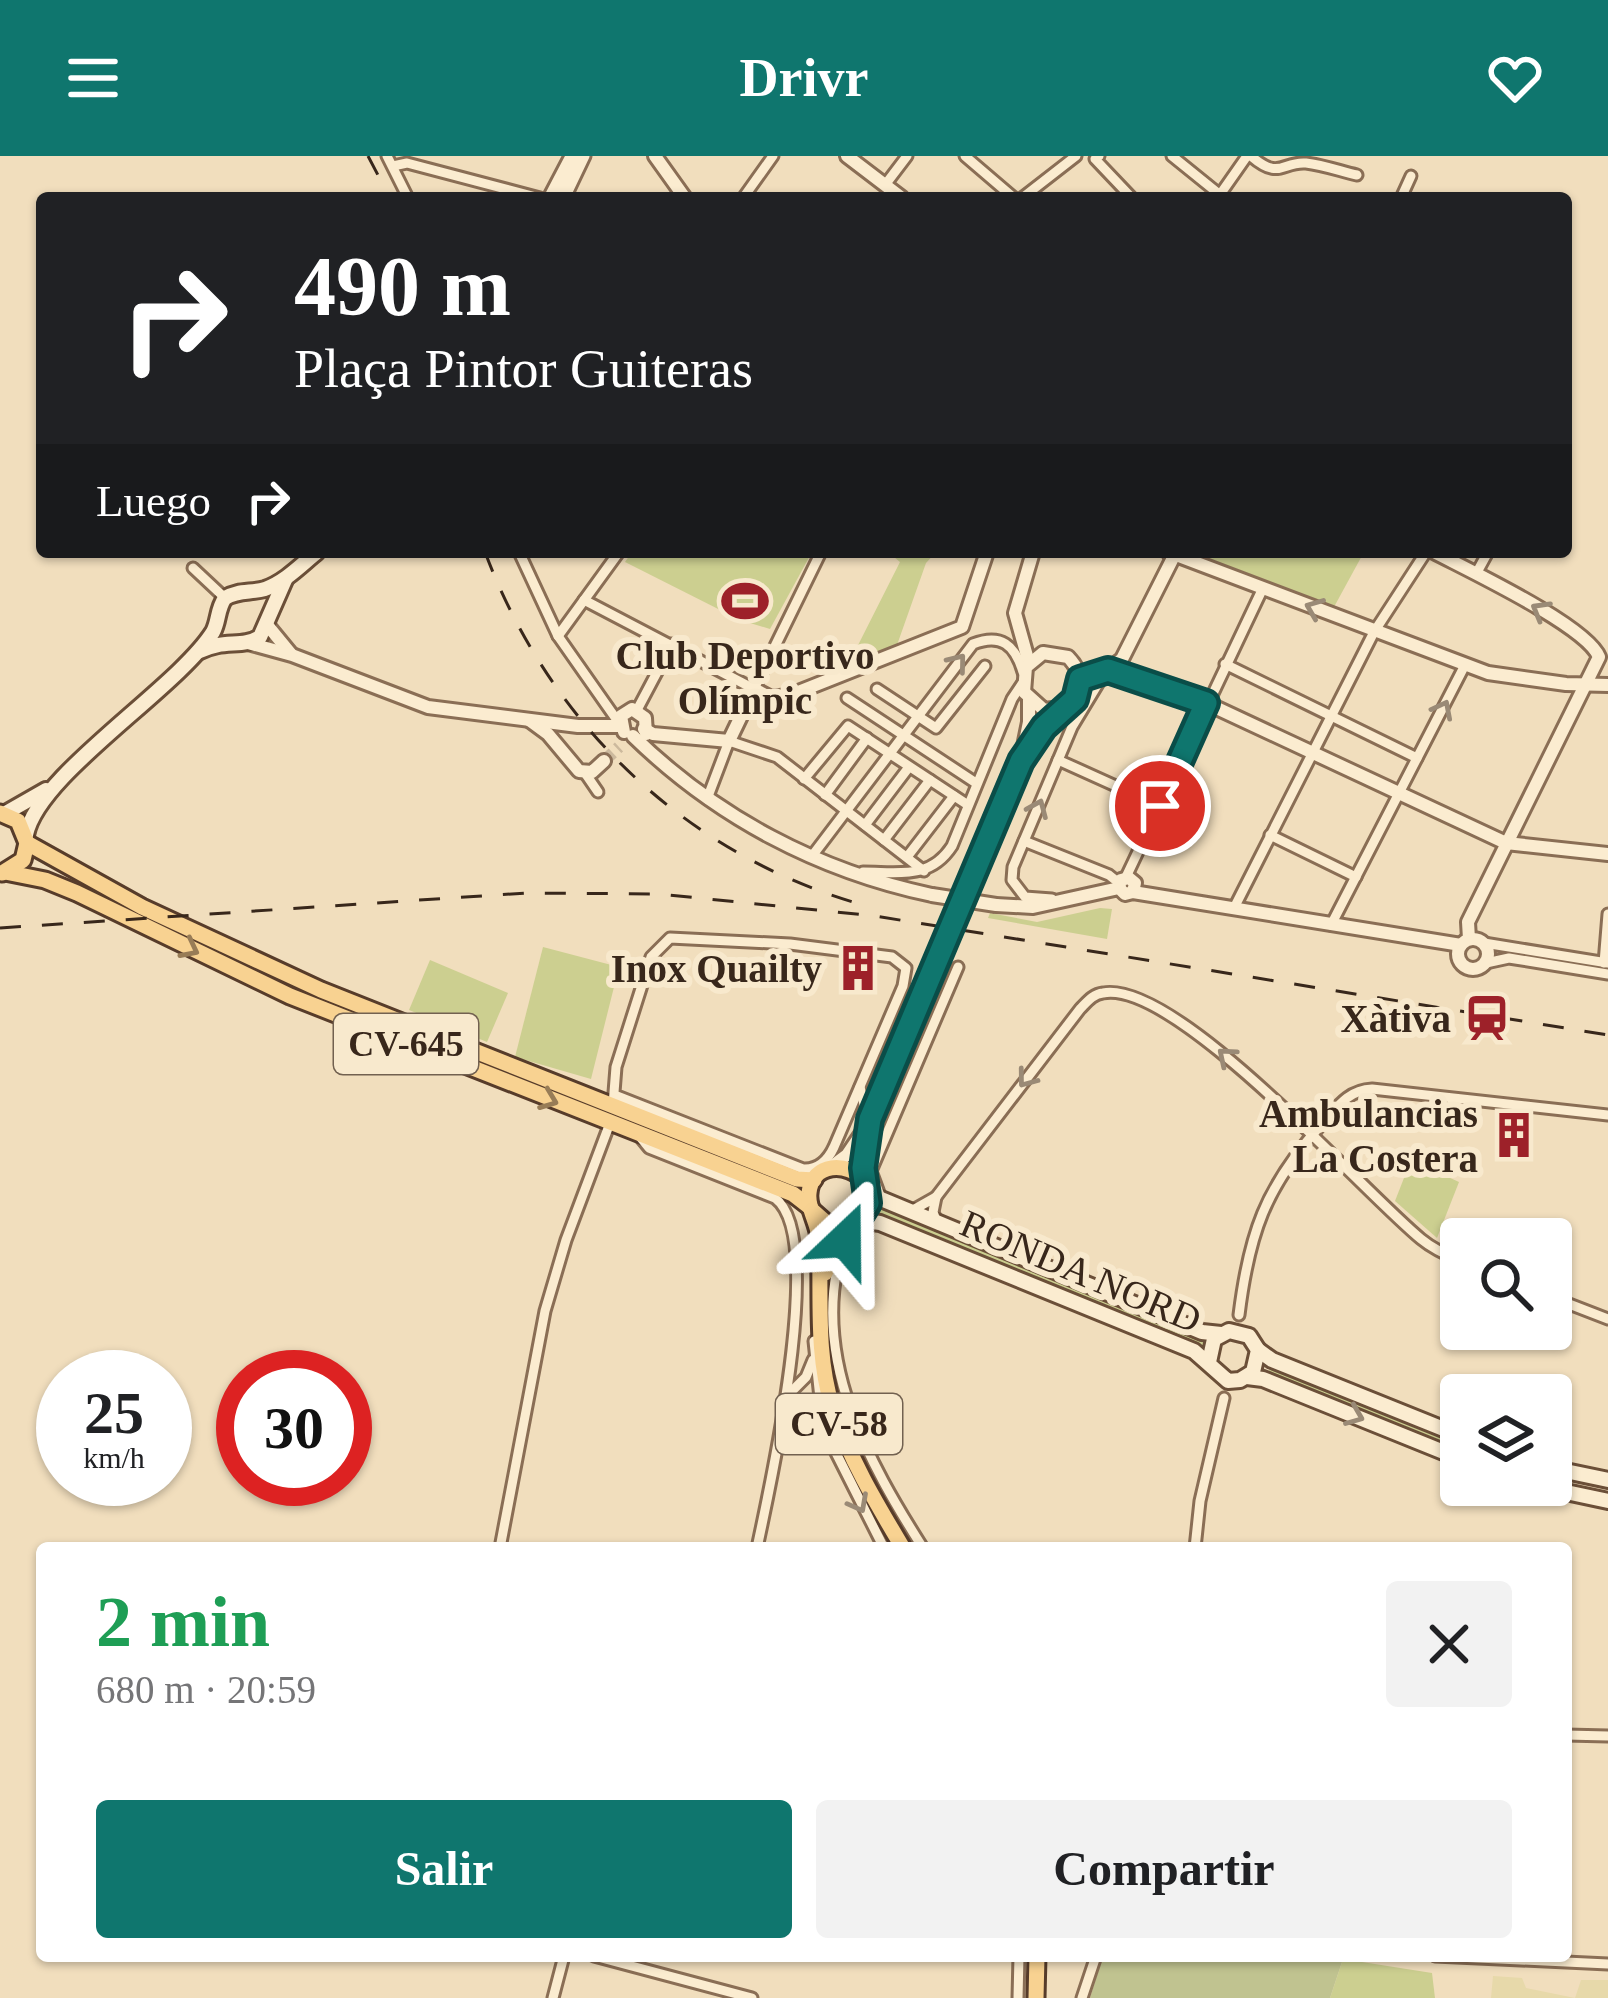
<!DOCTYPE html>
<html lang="es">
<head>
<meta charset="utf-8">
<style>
  body { margin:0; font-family:Georgia,serif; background:#f2f2f2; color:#202124; height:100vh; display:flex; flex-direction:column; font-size:45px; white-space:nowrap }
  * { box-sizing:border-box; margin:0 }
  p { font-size:39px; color:#757577 }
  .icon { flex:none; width:66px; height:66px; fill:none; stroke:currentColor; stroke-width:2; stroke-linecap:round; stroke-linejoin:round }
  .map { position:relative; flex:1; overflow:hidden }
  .sheet { position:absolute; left:36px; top:1386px; width:1536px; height:420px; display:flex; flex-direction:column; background:#fff; border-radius:12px; box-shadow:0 3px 9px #0004 }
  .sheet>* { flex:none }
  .guide { position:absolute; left:36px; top:36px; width:1536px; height:366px; border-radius:12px; box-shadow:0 3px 9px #0004; background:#202124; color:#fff; overflow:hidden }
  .fabs { position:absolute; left:1440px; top:1062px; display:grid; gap:24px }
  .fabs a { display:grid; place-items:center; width:132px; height:132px; border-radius:12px; background:#fff; box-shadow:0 3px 9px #0004; font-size:60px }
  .speed { position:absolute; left:36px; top:1194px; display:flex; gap:24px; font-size:60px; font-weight:700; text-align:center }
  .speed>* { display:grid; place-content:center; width:156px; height:156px; border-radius:50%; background:#fff; box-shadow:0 3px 9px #0004; line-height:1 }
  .speed small { font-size:30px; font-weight:400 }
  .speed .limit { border:18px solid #d22; background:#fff; color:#111 }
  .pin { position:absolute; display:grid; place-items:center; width:102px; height:102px; color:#fff; margin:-51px; border:6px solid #fff; border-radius:50%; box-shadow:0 3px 12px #0007 }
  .me { position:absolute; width:132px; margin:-66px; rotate:23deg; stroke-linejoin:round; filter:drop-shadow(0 0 9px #0008) }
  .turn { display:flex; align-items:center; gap:42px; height:252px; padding:0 60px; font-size:54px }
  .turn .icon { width:156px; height:156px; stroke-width:2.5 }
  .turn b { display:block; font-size:84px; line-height:102px }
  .then { display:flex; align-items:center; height:114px; padding:0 60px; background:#0003; gap:24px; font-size:45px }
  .round { display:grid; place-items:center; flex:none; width:126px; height:126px; border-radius:12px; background:#f2f2f2 }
  .summary { display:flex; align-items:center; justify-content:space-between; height:204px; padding:0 60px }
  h1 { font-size:72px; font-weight:700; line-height:90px; color:#1e9e55 }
  .action { display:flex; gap:24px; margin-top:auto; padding:24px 60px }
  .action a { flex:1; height:138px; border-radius:12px; background:#0f766e; color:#fff; font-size:48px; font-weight:700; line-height:138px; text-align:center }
  .action a+a { background:#f2f2f2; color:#202124 }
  header { display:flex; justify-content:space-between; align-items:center; height:156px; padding:0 60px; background:#0f766e; color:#fff; font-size:54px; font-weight:700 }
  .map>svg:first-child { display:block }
</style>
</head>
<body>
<header><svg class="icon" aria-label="menu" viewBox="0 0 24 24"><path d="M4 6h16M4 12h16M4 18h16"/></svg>Drivr<svg class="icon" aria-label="heart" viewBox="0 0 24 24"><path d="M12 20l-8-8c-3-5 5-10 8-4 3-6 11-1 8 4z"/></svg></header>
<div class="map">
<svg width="1608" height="1842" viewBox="0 0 1608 1842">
  <rect width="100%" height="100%" fill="#f1debd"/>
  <polygon fill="#e7d9aa" points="1493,1820 1522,1822 1526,1832 1575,1842 1581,1824 1608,1824 1608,1842 1491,1842"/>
  <g fill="#cccf90">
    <polygon points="632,396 812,396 770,473 740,464 625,406"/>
    <polygon points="888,396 936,396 926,407 897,489 848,509 900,406"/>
    <polygon points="1191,396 1364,396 1334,451"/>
    <polygon points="1100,752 1112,753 1107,783 988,762 990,757 1037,766"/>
    <polygon points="543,791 619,811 591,923 515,901"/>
    <polygon points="430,804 508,837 487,886 409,854"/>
    <polygon points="1411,1004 1459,1026 1437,1082 1395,1045"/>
    <polygon points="878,1050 1208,1181 1202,1194 873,1061"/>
    <polygon points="1272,1208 1461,1284 1461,1298 1266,1221"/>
    <polygon points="1343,1803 1432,1817 1435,1842 1330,1842"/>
  </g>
  <polygon fill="#c0c390" points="1103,1800 1335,1800 1343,1803 1330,1842 1090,1842"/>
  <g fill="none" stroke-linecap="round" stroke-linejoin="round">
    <polyline stroke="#ccb99d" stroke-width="12" stroke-dasharray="12 6" stroke-linecap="butt" points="604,605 619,591"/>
    <defs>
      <g id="minor">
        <polyline points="387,0 408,42"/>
        <polyline points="965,0 1014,42"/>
        <polyline points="1099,0 1095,3 1132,42"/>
        <polyline points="1172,0 1219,38"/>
        <path d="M 1251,0 C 1280,25 1282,5 1306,7 C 1323,9 1340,15 1357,19"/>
        <polyline points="393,10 407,7 540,42"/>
        <polyline points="885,29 907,0"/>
        <polyline points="1219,40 1247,0"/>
        <polyline points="548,42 570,0"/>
        <polyline points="565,42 585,0"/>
        <polyline points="743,42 773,0"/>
        <polyline points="1022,42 1076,0"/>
        <polyline points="1401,42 1411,20"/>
        <polyline points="519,396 558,480 619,567"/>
        <polyline points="193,412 225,442"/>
        <polyline points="1476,418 1488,396"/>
        <polyline points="584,444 754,533 821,396"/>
        <polyline points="558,480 619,396"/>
        <polyline points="1225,508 1417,602"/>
        <polyline points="877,533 936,572 985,510"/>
        <polyline points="847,542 976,627"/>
        <polyline points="637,554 672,488"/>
        <polyline points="1058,604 1160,650"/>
        <polyline points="585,617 598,636"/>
        <polyline points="804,623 848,570 968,649"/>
        <polyline points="825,639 867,582"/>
        <polyline points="707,643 729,585 777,601 924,715"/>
        <polyline points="865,669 909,611"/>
        <polyline points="1270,679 1356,721"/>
        <polyline points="884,684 930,624"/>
        <polyline points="1024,685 1109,719 1119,727"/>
        <path d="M 812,700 L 973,488 C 1001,477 1015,489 1023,516"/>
        <polyline points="907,701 954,640"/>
        <path d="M 863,716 C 899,716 930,724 952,690 L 1012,543 L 1022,528"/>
        <polyline points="1126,721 1263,432"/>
        <polyline points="1052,743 1025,741 1012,724 1013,711 1072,571 1104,518"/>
        <polyline points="1234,752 1374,476 1426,396"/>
        <polyline points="1331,769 1465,509"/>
        <polyline points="1484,787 1608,807"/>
        <polyline points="1486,807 1509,802 1608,818"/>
        <polyline points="1604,807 1608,758"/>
        <polyline points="860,931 868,966"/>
        <path d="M 613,949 L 616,911 L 651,801 L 670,782 L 790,788 L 892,801 L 906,812 L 903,830 L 834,991 C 828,1004 819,1014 803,1013 L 617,940"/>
        <path d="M 640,981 L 649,992 L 775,1042 C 827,1081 770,1330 757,1392"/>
        <path d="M 936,1041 L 1080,853 C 1087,846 1093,838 1103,837 C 1176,823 1362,1035 1421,1083 C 1433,1093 1446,1099 1461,1105"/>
        <polyline points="882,1045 871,1015 958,811"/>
        <polyline points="913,1054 936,1041 933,1056 938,1069"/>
        <path d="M 840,1100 C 812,1205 869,1307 923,1392"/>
        <polyline points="1551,1141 1608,1163"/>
        <path d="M 1239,1159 C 1249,1078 1265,1032 1320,970 C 1336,953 1347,934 1372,933 L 1608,959"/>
        <polyline points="814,1185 823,1271 884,1392"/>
        <polyline points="786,1241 806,1221 813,1204"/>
        <polyline points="784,1263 802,1249 818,1258"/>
        <polyline points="500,1392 545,1155 566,1084 610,967"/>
        <polyline points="1195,1392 1200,1345 1224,1242"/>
        <polyline points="1566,1579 1608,1580"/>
        <polyline points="594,1800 752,1842"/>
        <polyline points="1435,1800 1608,1808"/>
        <polyline points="553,1842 564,1800"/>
        <polyline points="1018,1842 1019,1800"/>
        <polyline points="1082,1842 1096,1800"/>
      </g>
      <g id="tertiary">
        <polyline points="655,0 685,42"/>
        <polyline points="847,0 902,42"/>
        <polyline points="1168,396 1488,517 1566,528 1608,529"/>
        <path d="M 1434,396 C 1468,414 1587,470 1599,501 L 1468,766 L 1469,783"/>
        <polyline points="268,470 291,498"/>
        <polyline points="248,487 292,499 428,551 578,570 620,570"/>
        <polyline points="1029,507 1015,457 1033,396"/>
        <polyline points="1108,514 1206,547 1506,687 1608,698"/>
        <polyline points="1080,523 1108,514 1122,503 1176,396"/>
        <polyline points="529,564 548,578 579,615 592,616 604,605"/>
        <polyline points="644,573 653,578 729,585 754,533 771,542 788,540 962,471 987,396"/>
        <polyline points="624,576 621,560 632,553 645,562 646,578"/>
        <path d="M 633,580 C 716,661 818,715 932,739"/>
        <path d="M 1025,599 C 1032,588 1039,576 1049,566 C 1068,545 1095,529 1068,501 L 1043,497 L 1026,511 L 1024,536 L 1044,554 L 1062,552"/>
        <polyline points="1119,732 1121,724 1129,722 1135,727 1133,736"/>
        <polyline points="996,749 1033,751 1119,732 1125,738 1133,736 1461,789"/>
        <circle cx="1473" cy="798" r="15"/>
        <polyline points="831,1011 847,999 868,968 1021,605 1029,566 1029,544"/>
        <polyline points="865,1025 868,976"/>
      </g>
      <g id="secondary">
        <polyline points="556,42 576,0"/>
        <path d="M 200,495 C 224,483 242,492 260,481 L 285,424"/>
        <polyline points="4,658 46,634"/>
        <path d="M 26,679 C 38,618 176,534 213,476 C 219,465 217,453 225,442 C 238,434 251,437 265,433 C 285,426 301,409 317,396"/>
        <polyline points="869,1038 1202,1176 1221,1178"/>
        <polyline points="858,1064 880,1067 1194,1195 1228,1225 1240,1224 1253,1216 1258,1194 1249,1180 1229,1175 1214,1183 1209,1206"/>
        <polyline points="1258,1194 1272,1204 1461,1280"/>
        <polyline points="1247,1221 1263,1223 1461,1303"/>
        <polyline points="1551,1312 1608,1324"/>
        <polyline points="1533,1329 1608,1345"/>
      </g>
      <g id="primary">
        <polyline points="0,657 18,665 27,687 23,704 2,717"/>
        <polyline points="27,687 142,751 321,834 797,1023 814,1024"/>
        <polyline points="5,716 45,724 77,737 290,840 793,1038 811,1052"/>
        <path d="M 812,1054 L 829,1069 L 853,1067 L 868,1047 L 865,1025 C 848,1005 812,1006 809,1037 C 807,1052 818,1067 819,1082 C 822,1139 815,1195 832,1250 C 848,1300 876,1347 903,1392"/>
        <polyline points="825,1117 847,1070"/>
        <polyline points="1036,1842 1037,1800"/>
      </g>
    </defs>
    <use href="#minor" stroke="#8a6e55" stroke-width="15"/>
    <use href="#tertiary" stroke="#8a6e55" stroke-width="18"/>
    <use href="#secondary" stroke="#6b4f38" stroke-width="20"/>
    <use href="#primary" stroke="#573c2a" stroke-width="21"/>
    <use href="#minor" stroke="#fbecd0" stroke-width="9"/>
    <use href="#tertiary" stroke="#fbecd0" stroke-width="12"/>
    <use href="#secondary" stroke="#fbecd0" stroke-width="14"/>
    <use href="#primary" stroke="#f8d291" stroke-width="15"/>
    <g stroke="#38271b" stroke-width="3" stroke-dasharray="21 21" stroke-linecap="butt">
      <polyline points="368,0 390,42"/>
      <path d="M 485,396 C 548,564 680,694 853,746"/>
      <polyline points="0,772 526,737 659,738 875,760 1608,879"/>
    </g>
    <defs>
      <polyline id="tertiary-bridge" points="932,739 996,749"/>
    </defs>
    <use href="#tertiary-bridge" stroke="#8a6e55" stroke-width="18" stroke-linecap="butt"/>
    <use href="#tertiary-bridge" stroke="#fbecd0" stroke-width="12"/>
  </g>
  <defs><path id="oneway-chevron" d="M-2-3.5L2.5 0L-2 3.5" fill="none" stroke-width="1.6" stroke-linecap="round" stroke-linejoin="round" transform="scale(3)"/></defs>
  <g stroke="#9a8a76">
    <use href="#oneway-chevron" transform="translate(1314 452) rotate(-158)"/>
    <use href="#oneway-chevron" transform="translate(1540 454) rotate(-150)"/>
    <use href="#oneway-chevron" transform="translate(958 506) rotate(-51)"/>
    <use href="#oneway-chevron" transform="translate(1443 553) rotate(-63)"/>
    <use href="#oneway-chevron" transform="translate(1038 652) rotate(-67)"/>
    <use href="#oneway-chevron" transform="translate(1226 900) rotate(-140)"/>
    <use href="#oneway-chevron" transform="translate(1026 923) rotate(127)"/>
    <use href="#oneway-chevron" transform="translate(1355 1260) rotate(22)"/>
    <use href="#oneway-chevron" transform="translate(859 1348) rotate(62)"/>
  </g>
  <g stroke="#987c56">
    <use href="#oneway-chevron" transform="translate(190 793) rotate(27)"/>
    <use href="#oneway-chevron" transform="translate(549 944) rotate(21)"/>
  </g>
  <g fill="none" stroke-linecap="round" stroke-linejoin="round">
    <defs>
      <polyline id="route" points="845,1084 868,1047 863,1012 870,963 1021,605 1044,571 1075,543 1080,523 1108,514 1206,547 1160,650"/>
    </defs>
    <use href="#route" stroke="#0a4d48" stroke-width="30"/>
    <use href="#route" stroke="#0f766e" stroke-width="21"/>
  </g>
  <defs>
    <symbol id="stadium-bare" viewBox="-9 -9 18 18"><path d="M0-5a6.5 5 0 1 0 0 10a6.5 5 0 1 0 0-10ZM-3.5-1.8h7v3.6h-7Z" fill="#9d2129" stroke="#f8e9cd" stroke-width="2.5" paint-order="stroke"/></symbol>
    <symbol id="building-bare" viewBox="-9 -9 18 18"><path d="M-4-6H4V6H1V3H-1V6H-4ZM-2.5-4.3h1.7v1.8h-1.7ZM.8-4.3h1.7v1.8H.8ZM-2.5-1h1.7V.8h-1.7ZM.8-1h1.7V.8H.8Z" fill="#9d2129" stroke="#f8e9cd" stroke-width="2.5" paint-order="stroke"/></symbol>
    <symbol id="station-bare" viewBox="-9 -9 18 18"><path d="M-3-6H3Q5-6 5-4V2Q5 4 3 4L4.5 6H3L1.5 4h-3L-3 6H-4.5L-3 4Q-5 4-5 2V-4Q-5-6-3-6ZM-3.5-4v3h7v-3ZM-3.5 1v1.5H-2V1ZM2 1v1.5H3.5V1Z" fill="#9d2129" stroke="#f8e9cd" stroke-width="2.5" paint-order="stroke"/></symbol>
  </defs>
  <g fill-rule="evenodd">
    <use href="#stadium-bare" x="712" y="412" width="66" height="66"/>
    <use href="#building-bare" x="825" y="779" width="66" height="66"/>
    <use href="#station-bare" x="1454" y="829" width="66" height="66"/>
    <use href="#building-bare" x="1481" y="946" width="66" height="66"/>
  </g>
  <g text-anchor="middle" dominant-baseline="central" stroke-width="12" stroke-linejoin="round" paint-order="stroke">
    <g fill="#f8e9cd" stroke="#726150" stroke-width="3">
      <rect x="334" y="858" width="144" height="60" rx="9"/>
      <rect x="776" y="1238" width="126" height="60" rx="9"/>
    </g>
    <g font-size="36" font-weight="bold" fill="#38271b">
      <text x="406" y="888">CV-645</text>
      <text x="839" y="1268">CV-58</text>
    </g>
    <g font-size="39" font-weight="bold" fill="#38271b" stroke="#f8e9cd" text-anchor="end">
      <text x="745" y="499" text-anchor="middle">Club Deportivo<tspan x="745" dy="45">Olímpic</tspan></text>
      <text x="822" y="812">Inox Quailty</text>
      <text x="1451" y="862">Xàtiva</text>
      <text x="1478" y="957">Ambulancias<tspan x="1478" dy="45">La Costera</tspan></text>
    </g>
    <g font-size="39" fill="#38271b" stroke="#f8e9cd">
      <text transform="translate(1081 1115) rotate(23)">RONDA NORD</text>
    </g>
  </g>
</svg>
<div class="fabs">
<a><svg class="icon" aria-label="search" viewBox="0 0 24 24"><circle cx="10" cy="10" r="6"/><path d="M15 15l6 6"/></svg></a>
<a><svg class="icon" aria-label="layers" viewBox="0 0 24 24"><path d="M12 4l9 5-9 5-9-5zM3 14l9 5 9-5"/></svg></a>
</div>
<div class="speed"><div>25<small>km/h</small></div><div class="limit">30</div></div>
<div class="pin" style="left:1160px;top:650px;background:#d93025"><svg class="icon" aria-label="arrive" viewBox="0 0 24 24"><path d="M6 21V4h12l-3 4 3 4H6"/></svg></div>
<svg class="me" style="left:845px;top:1084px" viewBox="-20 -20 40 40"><path d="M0-17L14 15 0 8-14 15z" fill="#0f766e" stroke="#fff" stroke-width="4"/></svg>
<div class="guide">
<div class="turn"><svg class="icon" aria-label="right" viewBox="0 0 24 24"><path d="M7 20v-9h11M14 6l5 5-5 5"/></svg><div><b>490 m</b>Plaça Pintor Guiteras</div></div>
<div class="then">Luego<svg class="icon" aria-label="right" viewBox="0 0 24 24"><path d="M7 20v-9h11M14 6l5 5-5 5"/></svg></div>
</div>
<section class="sheet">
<div class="summary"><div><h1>2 min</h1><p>680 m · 20:59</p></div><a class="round"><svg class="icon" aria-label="close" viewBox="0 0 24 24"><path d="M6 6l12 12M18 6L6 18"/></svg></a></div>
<div class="action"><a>Salir</a><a>Compartir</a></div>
</section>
</div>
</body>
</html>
